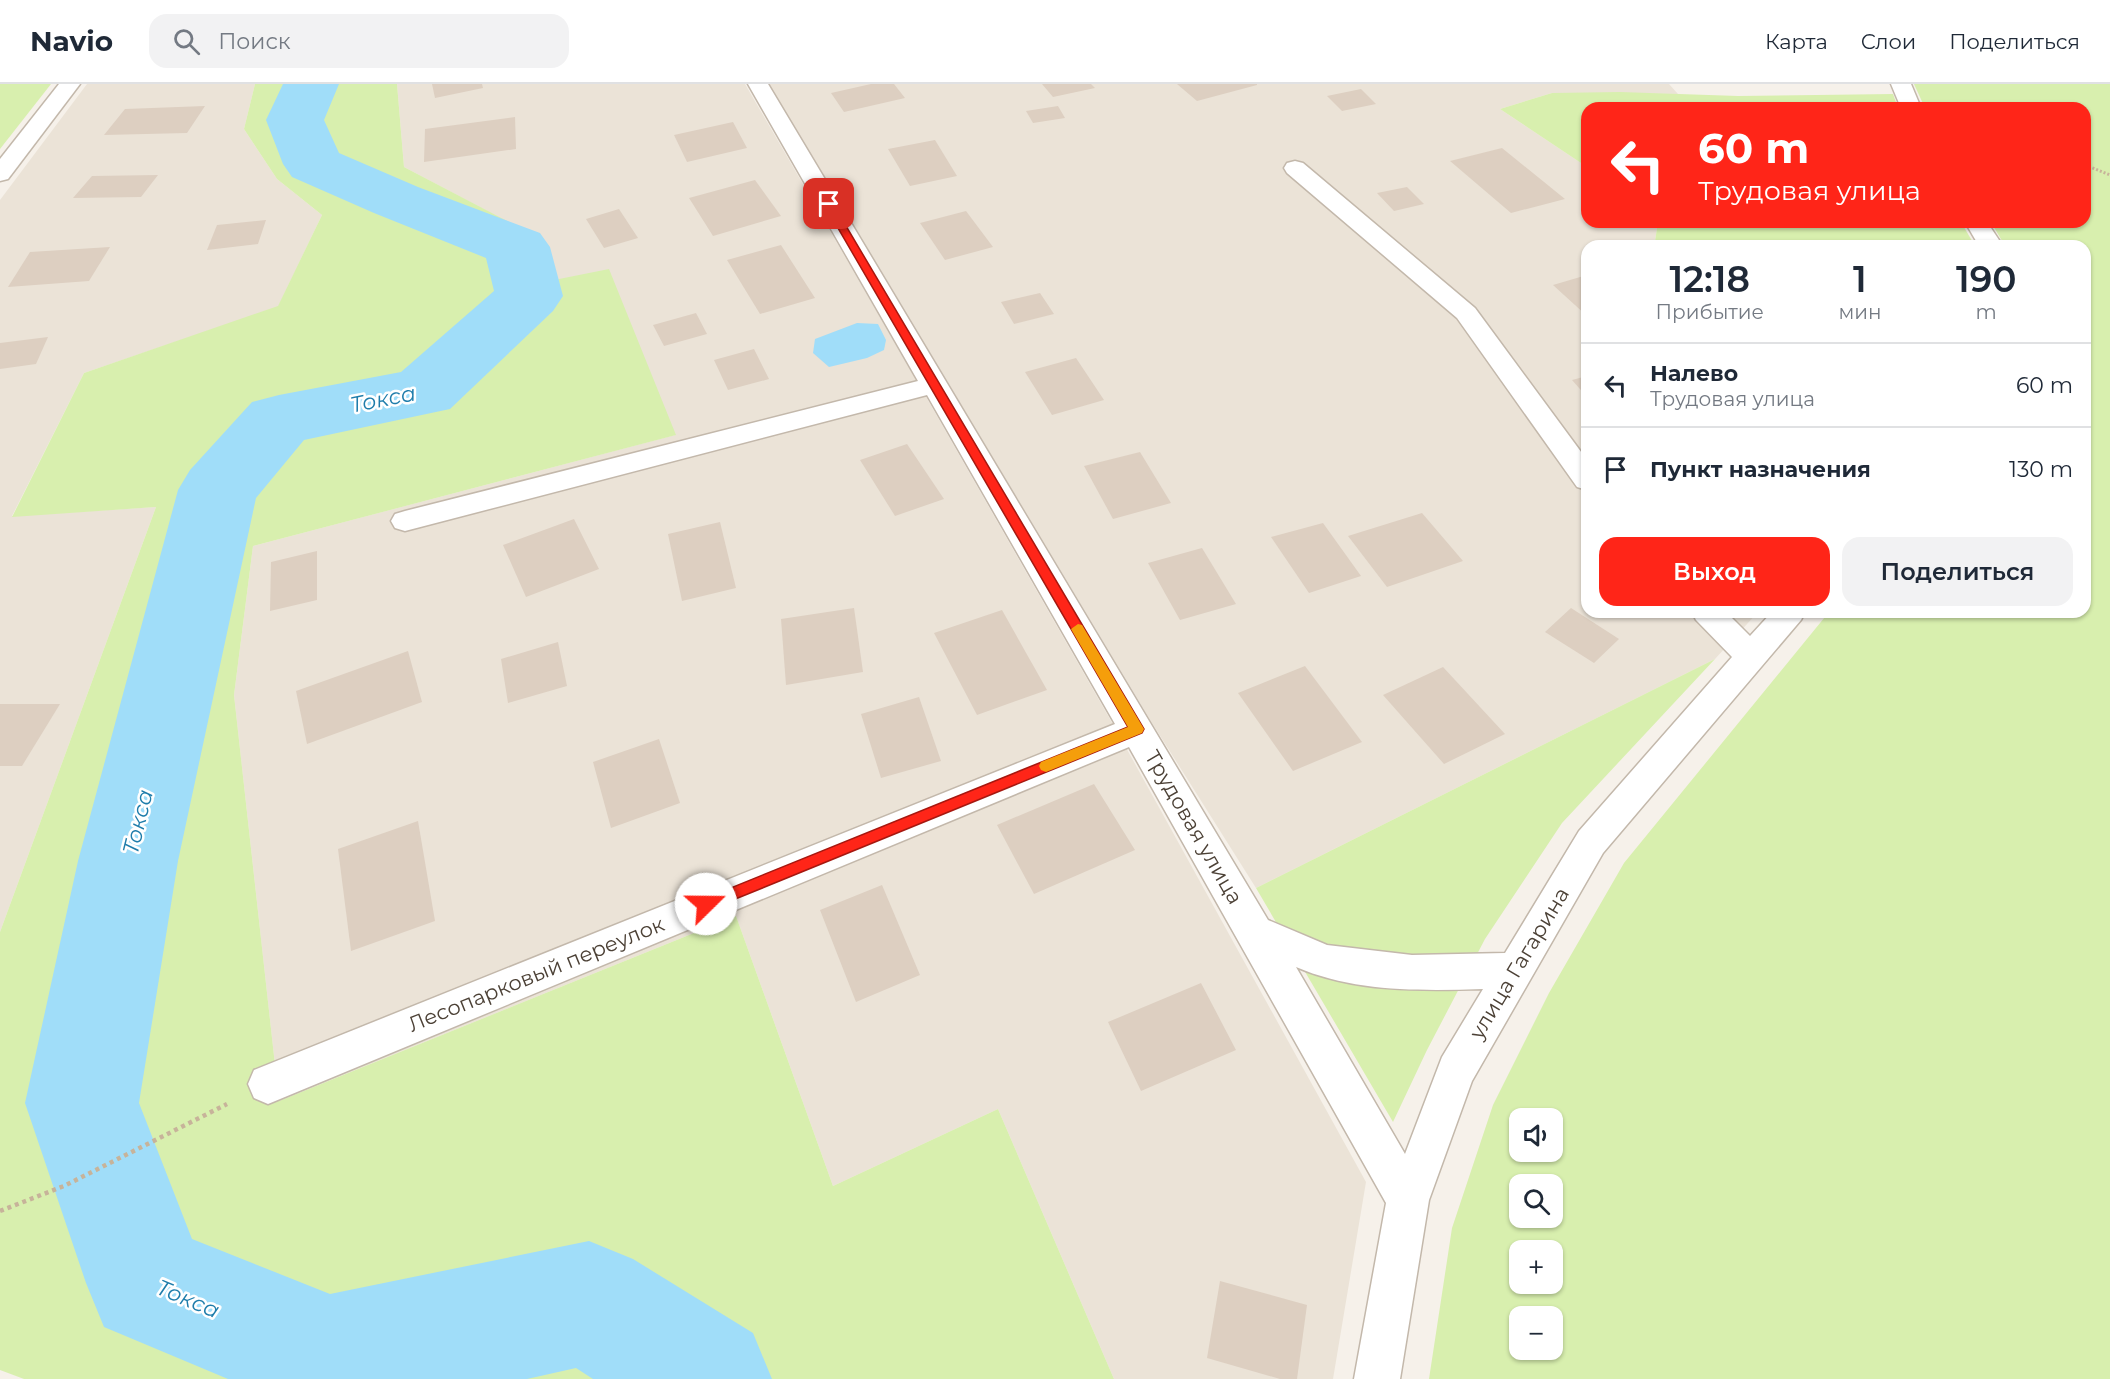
<!DOCTYPE html>
<html lang="ru">
<head>
<meta charset="utf-8">
<style>
  body { margin:0; font-family:Montserrat,sans-serif; background:#f2f2f3; color:#1f2937; height:100vh; display:flex; flex-direction:column; font-size:22px; white-space:nowrap }
  * { box-sizing:border-box; margin:0 }
  p { font-size:20px; color:#747a83 }
  .icon { flex:none; width:33px; height:33px; fill:none; stroke:currentColor; stroke-width:2; stroke-linecap:round; stroke-linejoin:round }
  .map { position:relative; flex:1; overflow:hidden }
  .panel { position:absolute; left:1581px; top:156px; width:510px; height:378px; display:flex; flex-direction:column; background:#fff; border-radius:18px; box-shadow:0 2px 4px #0004 }
  .panel>* { flex:none }
  .banner { position:absolute; left:1581px; top:18px; width:510px; height:126px; border-radius:18px; box-shadow:0 2px 4px #0004; background:#ff2518; color:#fff; overflow:hidden }
  .controls { position:absolute; left:1509px; top:1024px; display:grid; gap:12px }
  .controls a { display:grid; place-items:center; width:54px; height:54px; border-radius:12px; background:#fff; box-shadow:0 2px 4px #0004; font-size:30px }
  .pin { position:absolute; display:grid; place-items:center; width:51px; height:51px; color:#fff; margin:-26px; border-radius:12px; box-shadow:0 3px 9px #0006 }
  .me { position:absolute; width:66px; margin:-33px; rotate:68deg; stroke-linejoin:round; filter:drop-shadow(0 0 4px #0008) }
  .turn { display:flex; align-items:center; gap:21px; height:126px; padding:0 18px; font-size:27px }
  .turn .icon { width:78px; height:78px; stroke-width:2.5 }
  .turn b { display:block; font-size:42px; line-height:51px }
  .eta { display:flex; justify-content:space-evenly; align-items:center; height:102px; text-align:center }
  .eta b { font-size:36px; font-weight:600; line-height:42px }
  .primary-button { display:flex; gap:12px; margin-top:auto; padding:12px 18px }
  .primary-button a { flex:1; height:69px; border-radius:18px; background:#ff2518; color:#fff; font-size:24px; font-weight:600; line-height:69px; text-align:center }
  .primary-button a+a { background:#f2f2f3; color:#1f2937 }
  ul { padding:0; list-style:none }
  li { display:flex; align-items:center; gap:18px; height:84px; padding:0 18px; border-top:2px solid #e0e1e3 }
  li div { flex:1 }
  li b { display:block; font-size:22px }
  li em { font-style:normal }
  header { display:flex; align-items:center; gap:36px; box-sizing:border-box; height:84px; padding:0 30px; background:#fff; border-bottom:2px solid #e0e1e3 }
  header strong { font-size:28px }
  nav { display:flex; gap:33px; margin-inline-start:auto; font-size:21px }
  .search { width:420px; height:54px; background:#f2f2f3; display:flex; align-items:center; gap:15px; box-sizing:border-box; padding:0 21px; border-radius:18px; color:#747a83; font-size:22px }
  .map>svg:first-child { display:block }
</style>
</head>
<body>
<header>
<strong>Navio</strong>
<div class="search"><svg class="icon" aria-label="search" viewBox="0 0 24 24"><circle cx="10" cy="10" r="6"/><path d="M15 15l6 6"/></svg>Поиск</div>
<nav><a>Карта</a><a>Слои</a><a>Поделиться</a></nav>
</header>
<div class="map">
<svg width="2110" height="1295" viewBox="0 0 2110 1295">
  <rect width="100%" height="100%" fill="#f6f1ea"/>
  <g fill="#ebe3d7">
    <polygon points="87,0 255,0 244,45 277,95 322,131 278,223 84,289 12,432 156,423 0,848 0,116"/>
    <polygon points="397,0 745,0 917,297 1119,651 1366,1098 1333,1295 1114,1295 998,1025 833,1102 736,832 279,1017 234,611 253,462 675,351 554,196 531,150 404,83"/>
    <polygon points="769,0 1669,0 1678,10 1552,9 1500,25 1587,83 1587,138 1658,138 1655,157 1660,162 1587,162 1587,528 1758,528 1715,575 1256,804 1152,639"/>
  </g>
  <g fill="#d8efae" fill-rule="evenodd">
    <polygon points="0,0 51,0 0,65"/>
    <polygon points="255,0 397,0 404,83 532,150 554,196 609,185 676,351 253,462 234,611 279,1017 736,832 833,1102 998,1025 1114,1295 24,1295 0,1286 0,848 156,423 12,433 84,289 278,222 322,131 277,95 244,45"/>
    <path d="M 1914,0 L 2110,0 L 2110,1295 L 1429,1295 L 1452,1144 L 1493,1021 L 1549,909 L 1624,779 L 1829,528 L 2085,528 L 2085,162 L 2005,162 L 1991,138 L 2085,138 L 2085,24 L 1925,24 ZM 1520,1035 L 1552,1035 L 1552,1068 L 1520,1068 ZM 1520,1101 L 1552,1101 L 1552,1134 L 1520,1134 ZM 1520,1167 L 1552,1167 L 1552,1200 L 1520,1200 ZM 1520,1233 L 1552,1233 L 1552,1266 L 1520,1266 Z"/>
    <polygon points="1620,8 1738,12 1893,10 1898,24 1587,24 1587,83 1500,25 1552,9"/>
    <polygon points="1658,138 1961,138 1975,162 1660,162 1655,157"/>
    <polygon points="1715,575 1562,739 1485,855 1427,966 1393,1038 1256,804"/>
  </g>
  <polygon fill="#a0ddf9" points="857,239 878,240 886,256 884,266 867,274 829,283 813,269 815,255"/>
  <g fill="none" stroke-linecap="round" stroke-linejoin="round">
    <polygon fill="#a0ddf9" fill-rule="evenodd" points="283,0 339,0 324,36 339,69 418,103 540,149 550,163 563,212 553,227 450,325 304,356 256,414 178,777 139,1019 192,1155 330,1210 589,1157 633,1175 753,1249 772,1295 593,1295 576,1284 527,1295 228,1295 104,1243 86,1199 25,1019 78,777 178,406 190,386 252,318 279,311 401,288 494,207 486,174 374,129 292,93 283,80 266,36"/>
  </g>
  <g fill="#ddcfc1">
    <polygon points="432,0 482,0 483,4 435,14"/>
    <polygon points="871,0 894,0 905,14 844,28 831,9"/>
    <polygon points="1042,0 1091,0 1095,4 1053,13"/>
    <polygon points="1177,0 1257,0 1257,1 1197,17"/>
    <polygon points="1361,5 1376,20 1342,27 1327,12"/>
    <polygon points="205,22 187,49 104,51 125,25"/>
    <polygon points="1058,22 1065,34 1033,39 1026,27"/>
    <polygon points="515,33 516,65 424,78 425,45"/>
    <polygon points="733,38 747,64 687,78 674,51"/>
    <polygon points="935,56 957,92 910,102 888,65"/>
    <polygon points="1502,64 1565,115 1511,129 1450,77"/>
    <polygon points="158,91 141,113 73,114 92,92"/>
    <polygon points="755,96 781,132 713,152 689,114"/>
    <polygon points="1407,103 1424,120 1394,127 1377,109"/>
    <polygon points="619,125 638,154 604,164 586,135"/>
    <polygon points="966,127 993,163 945,176 920,139"/>
    <polygon points="266,136 258,160 207,166 217,141"/>
    <polygon points="781,161 815,214 760,230 727,176"/>
    <polygon points="110,163 89,197 8,203 30,168"/>
    <polygon points="1587,191 1587,232 1553,201"/>
    <polygon points="1040,209 1054,230 1014,240 1001,218"/>
    <polygon points="696,229 707,250 664,262 653,241"/>
    <polygon points="48,253 36,280 0,285 0,259"/>
    <polygon points="754,265 769,295 728,306 714,276"/>
    <polygon points="1076,274 1104,316 1052,331 1025,288"/>
    <polygon points="1587,292 1587,313 1572,296"/>
    <polygon points="907,360 944,415 895,432 860,376"/>
    <polygon points="1140,368 1171,419 1113,435 1084,382"/>
    <polygon points="1422,429 1463,477 1387,503 1348,452"/>
    <polygon points="574,435 599,485 526,513 503,461"/>
    <polygon points="720,438 736,504 682,517 668,450"/>
    <polygon points="1323,439 1361,492 1309,509 1271,453"/>
    <polygon points="1202,464 1236,520 1180,536 1148,479"/>
    <polygon points="317,467 317,516 270,527 271,478"/>
    <polygon points="854,524 863,588 786,601 781,535"/>
    <polygon points="1571,524 1619,555 1594,579 1545,548"/>
    <polygon points="1002,526 1047,606 977,631 934,549"/>
    <polygon points="558,558 567,602 508,619 501,575"/>
    <polygon points="408,567 422,618 307,660 296,607"/>
    <polygon points="1305,582 1362,658 1293,687 1238,609"/>
    <polygon points="1443,583 1505,650 1444,680 1383,611"/>
    <polygon points="919,613 941,677 881,694 861,630"/>
    <polygon points="0,620 60,620 22,682 0,682"/>
    <polygon points="659,655 680,719 611,744 593,678"/>
    <polygon points="1094,700 1135,766 1034,810 997,741"/>
    <polygon points="418,737 435,837 351,867 338,765"/>
    <polygon points="882,801 920,891 856,918 820,826"/>
    <polygon points="1201,899 1236,966 1141,1007 1108,938"/>
    <polygon points="1220,1197 1307,1221 1297,1295 1280,1295 1207,1274"/>
  </g>
  <g fill="none" stroke-linecap="round" stroke-linejoin="round">
    <defs>
      <g id="minor">
        <polygon points="59,0 80,0 8,95 0,97 0,75"/>
        <path d="M 748,0 L 768,0 L 1268,836 L 1327,861 L 1412,871 L 1505,869 L 1579,747 L 1732,573 L 1696,536 L 1692,528 L 1726,528 L 1750,552 L 1772,528 L 1805,528 L 1801,536 L 1603,769 L 1472,997 L 1429,1116 L 1400,1295 L 1354,1295 L 1386,1119 L 1129,663 L 268,1020 L 254,1014 L 248,1000 L 254,986 L 1115,640 L 927,311 L 405,447 L 395,444 L 391,437 L 395,430 L 405,427 L 918,297 ZM 1296,883 C 1354,908 1420,907 1483,905 L 1442,973 L 1405,1070 Z"/>
        <polygon points="1891,0 1911,0 1921,24 1901,24"/>
        <polygon points="1295,77 1303,79 1475,224 1587,376 1587,406 1577,403 1457,234 1287,89 1284,84 1287,79"/>
        <polygon points="1965,138 1987,138 2003,162 1979,162"/>
      </g>
    </defs>
    <use href="#minor" stroke="#c3b8ab" stroke-width="3"/>
    <polyline stroke="#c7b39a" stroke-width="3" stroke-dasharray="2 2" stroke-linecap="butt" points="2085,81 2110,91"/>
    <polyline stroke="#c7b39a" stroke-width="4.5" stroke-dasharray="4 4" stroke-linecap="butt" points="0,1127 64,1102 227,1020"/>
    <use href="#minor" fill="#fff" fill-rule="evenodd"/>
  </g>
  <polygon fill="#ff2518" stroke="#a61810" stroke-width="1.5" points="825,118 833,120 1144,645 1142,649 706,827 701,825 699,820 701,816 1128,643 824,120"/>
  <polygon fill="#f59e0b" points="1078,540 1082,541 1144,645 1142,649 1046,688 1041,686 1039,682 1041,678 1128,643 1071,545"/>
  <g text-anchor="middle" dominant-baseline="central" stroke-width="5" stroke-linejoin="round" paint-order="stroke">
    <g font-size="21" fill="#4c4136" stroke="#fff">
      <text transform="translate(1194 743) rotate(60)">Трудовая улица</text>
      <text transform="translate(1519 879) rotate(-59)">улица Гагарина</text>
      <text transform="translate(536 890) rotate(-22)">Лесопарковый переулок</text>
    </g>
    <g font-size="22" font-style="italic" fill="#1f7dab" stroke="#fff">
      <text transform="translate(383 315) rotate(-11)">Токса</text>
      <text transform="translate(138 738) rotate(-76)">Токса</text>
      <text transform="translate(188 1215) rotate(23)">Токса</text>
    </g>
  </g>
</svg>
<div class="controls">
<a><svg class="icon" aria-label="sound" viewBox="0 0 24 24"><path d="M4 9h4l5-4v14l-5-4H4zM17 9q2 3 0 6"/></svg></a>
<a><svg class="icon" aria-label="search" viewBox="0 0 24 24"><circle cx="10" cy="10" r="6"/><path d="M15 15l6 6"/></svg></a>
<a>+</a>
<a>−</a>
</div>
<div class="pin" style="left:829px;top:120px;background:#d93025"><svg class="icon" aria-label="arrive" viewBox="0 0 24 24"><path d="M6 21V4h12l-3 4 3 4H6"/></svg></div>
<svg class="me" style="left:706px;top:820px" viewBox="-20 -20 40 40"><circle r="19" fill="#fff"/><path d="M0-13L10 11 0 6-10 11z" fill="#ff2518"/></svg>
<div class="banner">
<div class="turn"><svg class="icon" aria-label="left" viewBox="0 0 24 24"><path d="M17 20v-9H6M10 6l-5 5 5 5"/></svg><div><b>60 m</b>Трудовая улица</div></div>
</div>
<section class="panel">
<div class="eta">
<div><b>12:18</b><p>Прибытие</p></div>
<div><b>1</b><p>мин</p></div>
<div><b>190</b><p>m</p></div>
</div>
<ul>
<li><svg class="icon" aria-label="left" viewBox="0 0 24 24"><path d="M17 20v-9H6M10 6l-5 5 5 5"/></svg><div><b>Налево</b><p>Трудовая улица</p></div><em>60 m</em></li>
<li><svg class="icon" aria-label="arrive" viewBox="0 0 24 24"><path d="M6 21V4h12l-3 4 3 4H6"/></svg><div><b>Пункт назначения</b></div><em>130 m</em></li>
</ul>
<div class="primary-button"><a>Выход</a><a>Поделиться</a></div>
</section>
</div>
</body>
</html>
